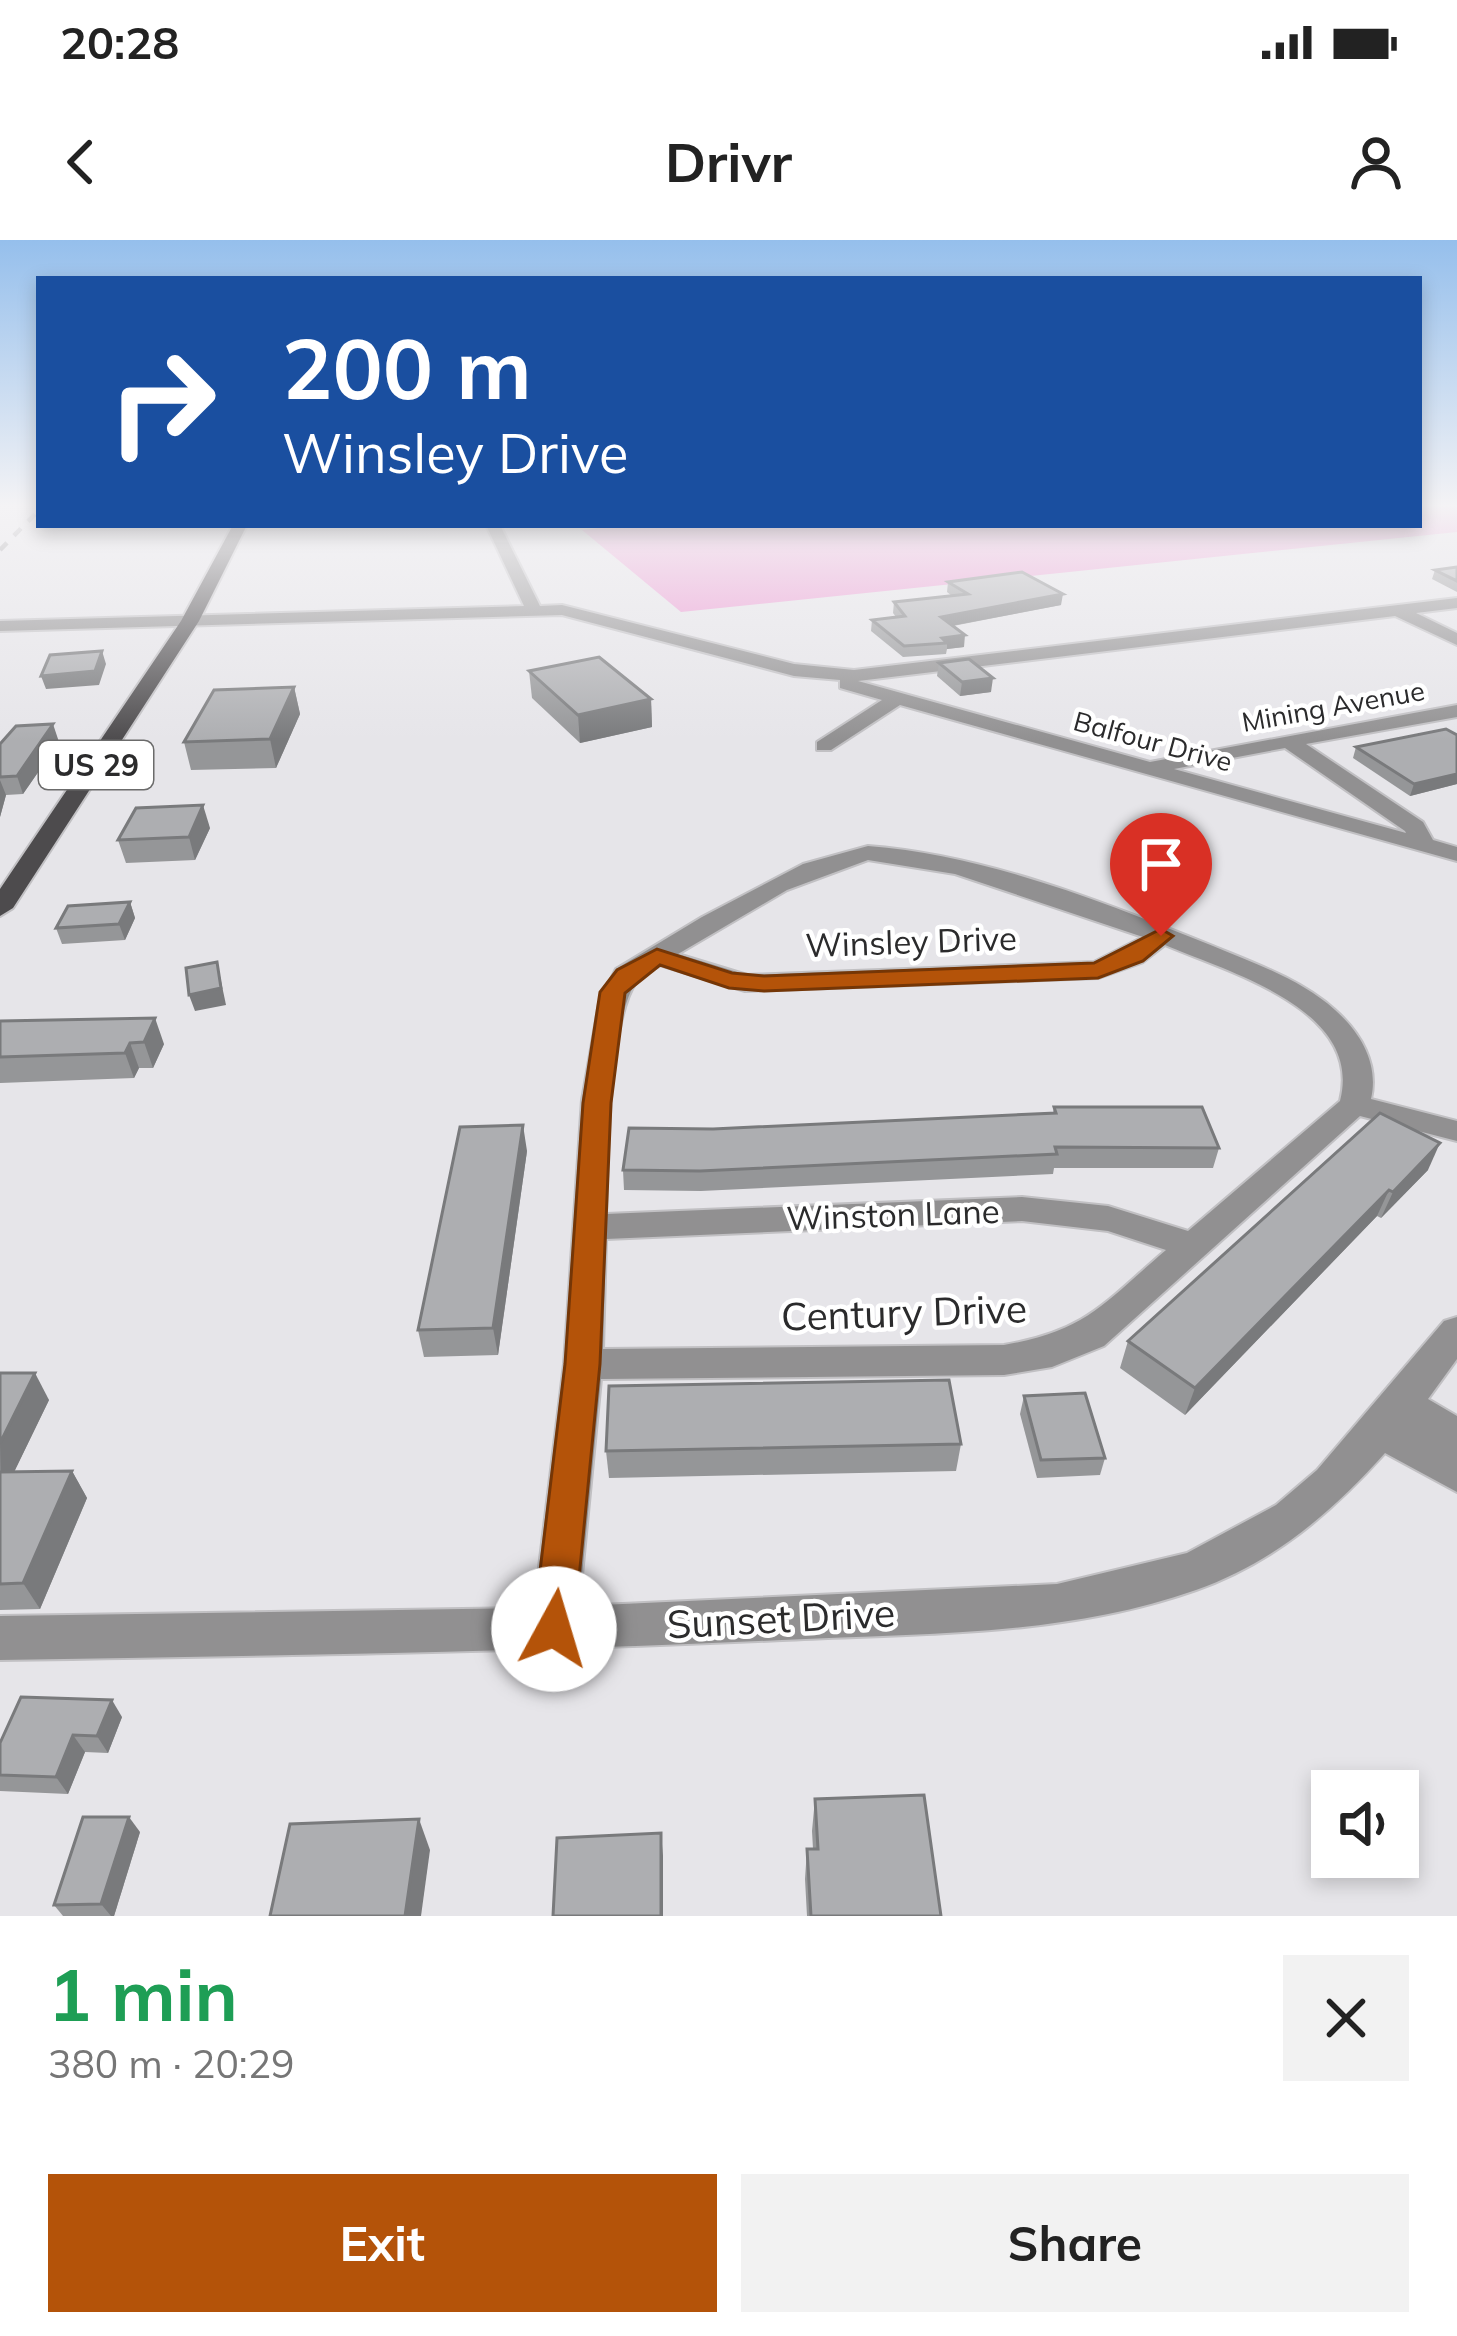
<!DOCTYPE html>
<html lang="en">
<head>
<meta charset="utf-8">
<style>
  body { margin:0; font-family:Mulish,sans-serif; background:#f2f2f2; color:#222; height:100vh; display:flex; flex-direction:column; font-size:45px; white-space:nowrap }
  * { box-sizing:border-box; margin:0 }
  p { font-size:39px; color:#767676 }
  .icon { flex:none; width:66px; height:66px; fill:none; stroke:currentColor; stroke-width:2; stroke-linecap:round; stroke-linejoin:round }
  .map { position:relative; height:1676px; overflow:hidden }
  .details { display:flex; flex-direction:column; background:#fff; flex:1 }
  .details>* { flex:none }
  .guide { position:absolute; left:36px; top:36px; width:1386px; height:252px; border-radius:0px; box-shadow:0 6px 18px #0003; background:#1a4fa0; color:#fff; overflow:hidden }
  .tools { position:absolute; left:1311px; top:1530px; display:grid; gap:24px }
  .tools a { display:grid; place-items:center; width:108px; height:108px; border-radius:0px; background:#fff; box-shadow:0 6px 18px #0003; font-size:60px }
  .pin { position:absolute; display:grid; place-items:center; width:102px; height:102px; color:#fff; margin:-123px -51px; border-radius:50% 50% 50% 0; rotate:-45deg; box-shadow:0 0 12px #0007 }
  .pin .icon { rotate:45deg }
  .me { position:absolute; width:132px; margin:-66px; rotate:6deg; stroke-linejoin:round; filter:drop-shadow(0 0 9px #0008) }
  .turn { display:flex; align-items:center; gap:42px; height:252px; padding:0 48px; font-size:54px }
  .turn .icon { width:156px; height:156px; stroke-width:2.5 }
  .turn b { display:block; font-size:84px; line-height:102px }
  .round { display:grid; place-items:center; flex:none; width:126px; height:126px; border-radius:0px; background:#f2f2f2 }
  .overview { display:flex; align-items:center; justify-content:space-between; height:204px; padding:0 48px }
  h1 { font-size:72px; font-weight:700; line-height:90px; color:#1e9e55 }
  .cta { display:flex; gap:24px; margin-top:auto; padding:24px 48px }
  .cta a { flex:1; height:138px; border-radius:0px; background:#b45309; color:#fff; font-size:48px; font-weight:700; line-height:138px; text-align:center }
  .cta a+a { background:#f2f2f2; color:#222 }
  .status { display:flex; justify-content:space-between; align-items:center; height:84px; padding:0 60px; background:#fff; direction:ltr }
  .status svg { height:33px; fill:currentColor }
  header { display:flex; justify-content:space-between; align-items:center; height:156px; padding:0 48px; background:#fff; font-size:54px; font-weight:700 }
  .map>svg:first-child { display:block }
</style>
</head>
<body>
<div class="status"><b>20:28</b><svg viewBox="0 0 49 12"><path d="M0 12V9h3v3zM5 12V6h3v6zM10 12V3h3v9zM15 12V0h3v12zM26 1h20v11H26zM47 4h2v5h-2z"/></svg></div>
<header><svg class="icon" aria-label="back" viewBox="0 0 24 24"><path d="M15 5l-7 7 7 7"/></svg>Drivr<svg class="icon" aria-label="person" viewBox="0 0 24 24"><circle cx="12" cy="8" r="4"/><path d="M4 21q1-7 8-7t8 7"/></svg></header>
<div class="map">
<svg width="1457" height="1676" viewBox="0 0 1457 1676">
  <rect width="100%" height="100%" fill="#e6e5e9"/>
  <polygon fill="#ed95d1" points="1419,266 1457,267 1457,292 681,372 582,290 626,285 1419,285"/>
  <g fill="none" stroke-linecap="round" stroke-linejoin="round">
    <defs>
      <g id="minor">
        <path d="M 486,285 L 500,285 L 540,366 L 562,365 L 794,424 L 854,430 L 1457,358 L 1457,368 L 1416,373 L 1457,393 L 1457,405 L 1395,376 L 858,441 L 1150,522 L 1457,465 L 1457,477 L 1306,504 L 1423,582 L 1433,600 L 1457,607 L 1457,621 L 900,465 L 831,510 L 817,510 L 817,502 L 882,460 L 840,448 L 840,440 L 794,436 L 562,375 L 0,391 L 0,381 L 524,366 ZM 1285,508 L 1405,591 L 1406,593 L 1174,529 Z"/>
        <path d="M 868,606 C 986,615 1104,662 1213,706 C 1254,723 1302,740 1335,770 C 1361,793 1379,824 1371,859 L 1457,881 L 1457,901 L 1360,876 L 1104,1106 L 1052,1127 L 1004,1135 L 601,1139 L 579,1366 L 1057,1344 L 1187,1313 L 1276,1265 L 1317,1230 L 1444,1081 L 1457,1077 L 1457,1119 L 1428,1159 L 1457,1176 L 1457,1252 L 1385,1213 C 1331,1273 1273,1323 1196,1350 C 1063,1397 921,1393 782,1400 C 522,1412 261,1416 0,1420 L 0,1376 L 534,1368 L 564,1124 L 582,860 L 599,763 L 616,729 L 702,677 L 803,624 ZM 868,620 L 955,634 L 1143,697 L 1094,722 L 747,735 L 678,714 L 787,650 ZM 1165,705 C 1228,732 1364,769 1340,861 L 1188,991 L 1108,966 L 1022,957 L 606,974 C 608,924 608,779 637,741 C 642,735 653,730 660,725 L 745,751 L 1098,738 L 1143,722 ZM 1022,981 L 1108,991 L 1166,1010 C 1105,1062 1087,1091 1004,1105 L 603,1109 L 606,999 Z"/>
      </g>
      <polygon id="major" points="233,285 247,285 199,381 13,668 0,676 0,649 181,381"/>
    </defs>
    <use href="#minor" stroke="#c1c0c3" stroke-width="4"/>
    <use href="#major" stroke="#c1c0c3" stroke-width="4"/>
    <use href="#minor" fill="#919091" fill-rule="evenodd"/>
    <use href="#major" fill="#4d4b4d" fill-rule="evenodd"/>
    <polyline stroke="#838285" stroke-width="4.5" stroke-dasharray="10 10" stroke-linecap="butt" points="0,310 39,270"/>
  </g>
  <g fill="#959698">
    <polygon points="1457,327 1457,352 1432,339 1435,330"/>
    <polygon points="948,342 1061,365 953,386 964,407 947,409 946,414 903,417 871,391 872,380 896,377 893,373 894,362 952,356 947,352"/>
    <polygon points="939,423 991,452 960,456 937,436"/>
    <polygon points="529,431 651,459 652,487 580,503 532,458"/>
    <polygon points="294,447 300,474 276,528 191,530 184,502"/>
    <polygon points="1457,495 1457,544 1410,556 1353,518 1356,507"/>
    <polygon points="59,502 23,554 6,555 0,577 0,504"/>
    <polygon points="210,588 195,620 126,623 118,600"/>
    <polygon points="130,662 135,678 125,700 62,704 56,688"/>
    <polygon points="0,781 164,804 153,828 139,828 134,838 0,843"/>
    <polygon points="1054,867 1219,908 1213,928 1054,928 1053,934 701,951 624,950 623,930 713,889 1053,873"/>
    <polygon points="1380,873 1428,930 1381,978 1377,976 1185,1175 1120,1128 1128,1101"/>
    <polygon points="527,911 498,1115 424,1117 418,1090"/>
    <polygon points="0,1133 49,1160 14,1232 72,1231 87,1258 40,1369 0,1370"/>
    <polygon points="1024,1156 1105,1218 1100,1235 1037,1238 1020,1174"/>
    <polygon points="961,1204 956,1231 609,1238 606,1211"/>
    <polygon points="122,1477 108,1513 85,1512 68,1554 0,1551 0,1503"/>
    <polygon points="815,1559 941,1676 807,1676 805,1639 807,1609 813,1609 812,1591"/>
    <polygon points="140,1592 114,1676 63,1676 54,1665"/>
  </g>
  <g fill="#797a7c">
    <polygon points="1063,354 1061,365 940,388 941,377"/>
    <polygon points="965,395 964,407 947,409 947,403 942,398"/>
    <polygon points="102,411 106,424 99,445 46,449 41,436"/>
    <polygon points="993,438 991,452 960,456 962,442"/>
    <polygon points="294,447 300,474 276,528 270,499"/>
    <polygon points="651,459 652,487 580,503 578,475"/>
    <polygon points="53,484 59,502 23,554 17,536"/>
    <polygon points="1457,534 1457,544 1410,556 1414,544"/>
    <polygon points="0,540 6,555 0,577"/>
    <polygon points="203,565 210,588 195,620 189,597"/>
    <polygon points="130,662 135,678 125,700 119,684"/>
    <polygon points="217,722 226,765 195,771 189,755"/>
    <polygon points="155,778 164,804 153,828 144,802"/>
    <polygon points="130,803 139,828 134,838 125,813"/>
    <polygon points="523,885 527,911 498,1115 493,1088"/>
    <polygon points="1440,903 1428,930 1381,978 1393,952"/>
    <polygon points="1389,950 1377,976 1185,1175 1195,1148"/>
    <polygon points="35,1133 49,1160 1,1259 0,1203"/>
    <polygon points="72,1231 87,1258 40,1369 23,1343"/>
    <polygon points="112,1460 122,1477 108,1513 97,1496"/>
    <polygon points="73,1495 85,1512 68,1554 56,1537"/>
    <polygon points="129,1577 140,1592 114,1676 111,1676 101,1664"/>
    <polygon points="419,1579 430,1610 421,1676 405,1676"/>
    <polygon points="661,1593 663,1616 663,1676 661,1676"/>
  </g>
  <g fill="#adaeb1" stroke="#797a7c" stroke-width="3">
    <polygon points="1457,327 1457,341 1435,330"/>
    <polygon points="1022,332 1063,354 941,377 965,395 942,398 947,403 904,406 872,380 905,376 894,362 968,354 948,342"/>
    <polygon points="102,411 95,431 41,436 50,415"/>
    <polygon points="599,417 651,459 578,475 529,431"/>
    <polygon points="969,419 993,438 962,442 939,423"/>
    <polygon points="294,447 270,499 184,502 214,450"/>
    <polygon points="53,484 17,536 0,537 0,504 16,486"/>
    <polygon points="1446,489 1457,495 1457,534 1414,544 1356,507"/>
    <polygon points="203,565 189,597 118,600 136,568"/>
    <polygon points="130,662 119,684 56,688 68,666"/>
    <polygon points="217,722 221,748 189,755 186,728"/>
    <polygon points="155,778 144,802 130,803 125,813 0,817 0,781"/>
    <polygon points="1054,867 1202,867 1219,908 1055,907 1057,914 700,931 623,930 629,888 713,889 1056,873"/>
    <polygon points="1380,873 1440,903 1393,952 1389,950 1195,1148 1128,1101"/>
    <polygon points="523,885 493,1088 418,1090 460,887"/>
    <polygon points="0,1133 35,1133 0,1203"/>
    <polygon points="949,1140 961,1204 606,1211 609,1146"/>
    <polygon points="1085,1153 1105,1218 1041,1220 1024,1156"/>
    <polygon points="72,1231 23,1343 0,1344 0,1232"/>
    <polygon points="21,1457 112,1460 97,1496 73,1495 56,1537 0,1535 0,1503"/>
    <polygon points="924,1555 941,1676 811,1676 807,1609 818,1609 815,1559"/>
    <polygon points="83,1577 129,1577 101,1664 54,1665"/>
    <polygon points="419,1579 405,1676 270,1676 290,1584"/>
    <polygon points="661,1593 661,1676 553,1676 557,1598"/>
  </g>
  <linearGradient id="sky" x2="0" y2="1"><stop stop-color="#95bfec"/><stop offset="0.53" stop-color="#f4f3f5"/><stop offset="1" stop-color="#f4f3f5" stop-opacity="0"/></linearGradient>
  <rect width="1457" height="501" fill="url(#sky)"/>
  <polygon fill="#b45309" stroke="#753606" stroke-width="3" points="1161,689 1173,696 1143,721 1098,738 764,751 729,748 660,725 625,753 611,863 600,1124 574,1389 568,1403 554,1409 539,1403 533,1389 565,1124 583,863 600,752 617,730 657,709 732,733 764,736 1094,723"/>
  <g text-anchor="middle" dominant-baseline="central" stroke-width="9" stroke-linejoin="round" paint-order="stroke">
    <g font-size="27" fill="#2b2b2c" stroke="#fff">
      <text transform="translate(1333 466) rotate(-10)">Mining Avenue</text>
      <text transform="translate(1153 501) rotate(15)">Balfour Drive</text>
    </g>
    <rect fill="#fff" stroke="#6b6b6b" stroke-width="3" x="39" y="501" width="114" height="48" rx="9"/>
    <g font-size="30" font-weight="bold" fill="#2b2b2c">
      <text x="96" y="525">US 29</text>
    </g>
    <g font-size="33" fill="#2b2b2c" stroke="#fff">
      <text transform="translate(911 701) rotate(-2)">Winsley Drive</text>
      <text transform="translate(893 974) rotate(-2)">Winston Lane</text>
    </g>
    <g font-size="39" fill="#2b2b2c" stroke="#fff">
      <text transform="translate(904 1072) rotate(-2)">Century Drive</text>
      <text transform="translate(781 1378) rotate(-3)">Sunset Drive</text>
    </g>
  </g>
</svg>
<div class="tools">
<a><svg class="icon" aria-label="sound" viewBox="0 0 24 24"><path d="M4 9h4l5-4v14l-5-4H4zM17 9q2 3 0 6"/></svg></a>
</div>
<div class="pin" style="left:1161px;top:696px;background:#d93025"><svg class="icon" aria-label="arrive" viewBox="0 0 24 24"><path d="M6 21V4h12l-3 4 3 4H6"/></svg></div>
<svg class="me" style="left:554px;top:1389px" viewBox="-20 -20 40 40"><circle r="19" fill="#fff"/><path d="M0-13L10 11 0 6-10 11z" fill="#b45309"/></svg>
<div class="guide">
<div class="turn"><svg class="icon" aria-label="right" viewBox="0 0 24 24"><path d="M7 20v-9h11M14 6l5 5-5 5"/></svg><div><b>200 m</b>Winsley Drive</div></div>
</div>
</div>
<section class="details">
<div class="overview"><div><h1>1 min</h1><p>380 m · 20:29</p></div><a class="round"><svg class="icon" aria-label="close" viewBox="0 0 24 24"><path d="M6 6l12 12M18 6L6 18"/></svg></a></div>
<div class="cta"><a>Exit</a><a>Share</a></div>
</section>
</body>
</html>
